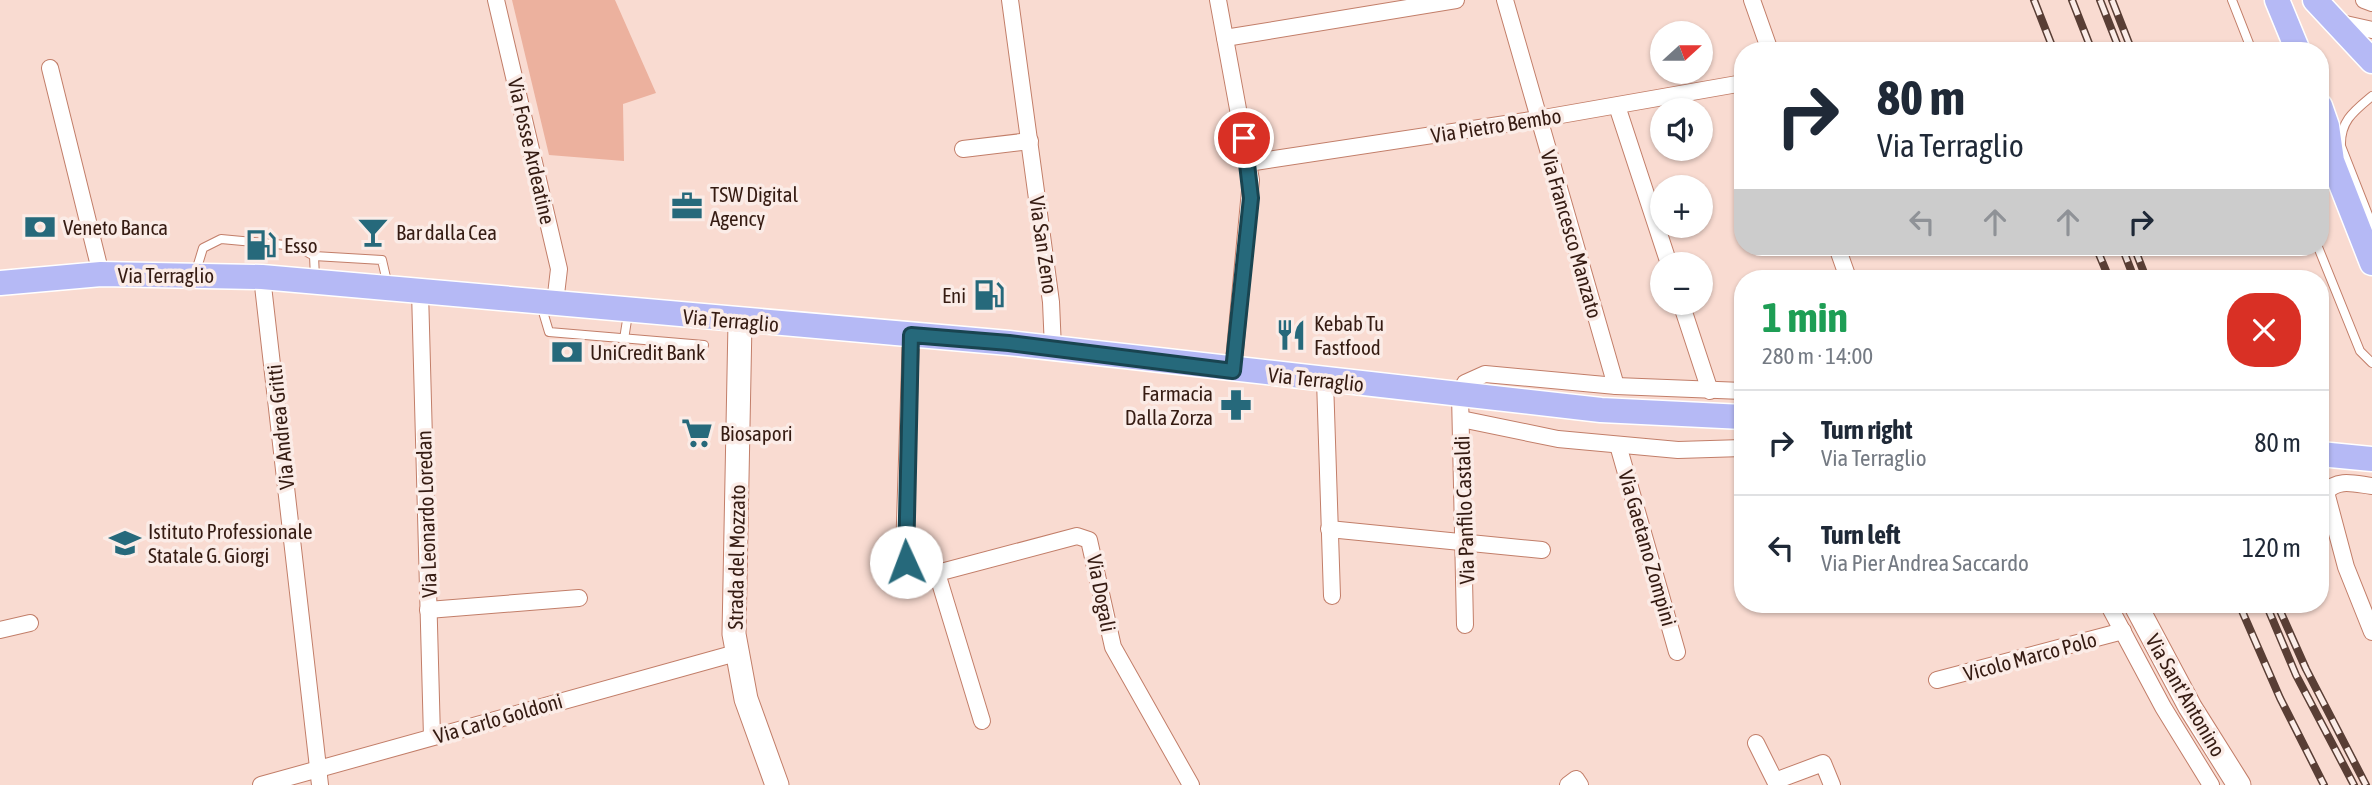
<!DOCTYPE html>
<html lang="en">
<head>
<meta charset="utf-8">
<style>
  body { margin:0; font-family:"Asap Condensed",sans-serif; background:#f2f2f3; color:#1f2937; height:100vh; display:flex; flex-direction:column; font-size:26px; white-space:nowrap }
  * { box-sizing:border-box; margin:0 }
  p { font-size:23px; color:#747a83 }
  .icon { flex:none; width:38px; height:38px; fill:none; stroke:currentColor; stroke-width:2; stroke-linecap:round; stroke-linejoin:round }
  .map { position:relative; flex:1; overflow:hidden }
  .sheet { position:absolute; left:1734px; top:270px; width:595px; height:343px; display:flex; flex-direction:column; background:#fff; border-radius:28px; box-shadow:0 2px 5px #0004 }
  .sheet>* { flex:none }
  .top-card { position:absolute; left:1734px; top:42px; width:595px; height:214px; border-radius:28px; box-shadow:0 2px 5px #0004; background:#fff; color:#1f2937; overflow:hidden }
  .needle { width:46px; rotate:69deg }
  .buttons { position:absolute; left:1650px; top:21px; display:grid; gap:14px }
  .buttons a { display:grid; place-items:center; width:63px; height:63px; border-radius:50%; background:#fff; box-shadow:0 2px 5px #0004; font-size:35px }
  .pin { position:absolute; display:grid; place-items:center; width:60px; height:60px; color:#fff; margin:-30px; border:4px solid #fff; border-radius:50%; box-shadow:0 2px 7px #0007 }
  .me { position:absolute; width:77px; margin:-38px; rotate:358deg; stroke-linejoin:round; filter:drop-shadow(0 0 5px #0008) }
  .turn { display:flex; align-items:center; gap:24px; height:147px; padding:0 28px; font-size:32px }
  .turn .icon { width:91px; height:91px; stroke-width:2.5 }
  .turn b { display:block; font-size:49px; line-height:60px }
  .lanes { display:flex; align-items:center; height:66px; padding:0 28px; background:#0003; justify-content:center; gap:35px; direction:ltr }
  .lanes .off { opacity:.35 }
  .round { display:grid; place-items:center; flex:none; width:74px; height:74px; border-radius:28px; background:#f2f2f3 }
  .head { display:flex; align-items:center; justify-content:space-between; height:119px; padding:0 28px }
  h1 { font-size:42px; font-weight:700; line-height:52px; color:#1e9e55 }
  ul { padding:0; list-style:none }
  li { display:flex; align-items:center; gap:21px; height:105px; padding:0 28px; border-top:2px solid #e0e1e3 }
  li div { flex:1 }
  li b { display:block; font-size:26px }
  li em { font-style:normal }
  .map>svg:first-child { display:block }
</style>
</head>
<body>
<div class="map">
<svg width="2372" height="785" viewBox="0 0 2372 785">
  <rect width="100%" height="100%" fill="#f9dbd1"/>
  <polygon fill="#ecb19e" points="512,0 615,0 656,93 623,104 624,161 549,155"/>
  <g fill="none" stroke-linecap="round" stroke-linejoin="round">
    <defs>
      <g id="lane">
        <polyline points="2232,0 2252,51"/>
        <path d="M 2372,96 C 2354,111 2340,121 2341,146 L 2372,225"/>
        <polyline points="2320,175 2330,164"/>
        <polyline points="2318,247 2360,351 2372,363"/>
        <polyline points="314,256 382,260 388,286"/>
        <polyline points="196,271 203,248 221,239 296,246 314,256 315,278"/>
        <polyline points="541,305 549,332 704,345"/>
        <polyline points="624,339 628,314"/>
      </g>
      <g id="street">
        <polyline points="496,0 559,269 555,303"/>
        <polyline points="1010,0 1051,302 1053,349"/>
        <polyline points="1218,0 1251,180 1233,371"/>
        <polyline points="1505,0 1616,386"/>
        <polyline points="1752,0 1770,51"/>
        <polyline points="2364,0 2372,3"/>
        <polyline points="2341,23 2372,30"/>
        <polyline points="1225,38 1456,0"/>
        <polyline points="50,68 101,274"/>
        <polyline points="1617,106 1669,264"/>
        <polyline points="963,149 1030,141"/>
        <polyline points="1248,163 1538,119 1743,83"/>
        <polyline points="1837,247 1848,278"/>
        <polyline points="262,277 320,785"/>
        <polyline points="420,291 432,737"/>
        <polyline points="1681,303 1710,391"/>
        <path d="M 911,335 L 904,553 C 906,565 911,577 926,576 L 1077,536 L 1089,540 L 1113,647 L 1191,785"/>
        <polyline points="1325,380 1332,596"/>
        <polyline points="1461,419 1558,439 1678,450 1743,448"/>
        <polyline points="1618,445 1677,652"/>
        <path d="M 2372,486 C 2355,484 2338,478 2326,492 L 2346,567 L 2372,632"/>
        <polyline points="1329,529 1542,550"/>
        <polyline points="937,573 982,721"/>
        <polyline points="2108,604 2163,707 2211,785"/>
        <polyline points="428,610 579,598"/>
        <polyline points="1465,625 1460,394 1465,383 1485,374 1616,386 1743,391"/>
        <polyline points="0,630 30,623"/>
        <polyline points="1937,680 2123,631"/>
        <polyline points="1756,743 1775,781 1823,763 1832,785"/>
        <polyline points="261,785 736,653"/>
        <polyline points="1568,785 1576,779 1580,785"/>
      </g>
      <g id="secondary">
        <polyline points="740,322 734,634 746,699 777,785"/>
        <polyline points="2135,604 2190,707 2239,785"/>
      </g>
      <g id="primary">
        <polyline points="2277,0 2298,51"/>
        <polyline points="2315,0 2372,61"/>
        <polyline points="2320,106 2327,126 2332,161 2372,263"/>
        <polyline points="0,283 101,274 262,277 1009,343 1601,410 1743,417"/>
        <polyline points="2320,454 2372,459"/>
      </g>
    </defs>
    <use href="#lane" stroke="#c27e69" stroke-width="10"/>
    <use href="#street" stroke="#c27e69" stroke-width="18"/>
    <use href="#secondary" stroke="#c27e69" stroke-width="25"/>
    <use href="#primary" stroke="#fff" stroke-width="27"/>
    <use href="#lane" stroke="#fff" stroke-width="8"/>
    <use href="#street" stroke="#fff" stroke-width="16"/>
    <use href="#secondary" stroke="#fff" stroke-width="23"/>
    <use href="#primary" stroke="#b5b9f5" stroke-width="24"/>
    <defs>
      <g id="rail">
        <polyline points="2034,0 2054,51"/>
        <polyline points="2072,0 2092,51"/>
        <polyline points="2100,0 2120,51"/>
        <polyline points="2112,0 2132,51"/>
        <polyline points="2096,247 2109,278"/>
        <polyline points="2122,247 2134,278"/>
        <polyline points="2134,247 2146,278"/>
        <polyline points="2239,604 2280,698 2324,785"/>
        <polyline points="2266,604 2296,675 2354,785"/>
        <polyline points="2277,604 2306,669 2366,785"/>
      </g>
    </defs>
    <use href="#rail" stroke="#593e35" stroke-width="8"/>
    <use href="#rail" stroke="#fbece7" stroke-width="5" stroke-dasharray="16" stroke-linecap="butt"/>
  </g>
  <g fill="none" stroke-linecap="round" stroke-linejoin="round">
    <defs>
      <polyline id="route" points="906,562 911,335 1009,343 1233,371 1251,198 1244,138"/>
    </defs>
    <use href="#route" stroke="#194450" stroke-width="18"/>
    <use href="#route" stroke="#26697b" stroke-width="12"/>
  </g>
  <defs>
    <symbol id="office-bare" viewBox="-9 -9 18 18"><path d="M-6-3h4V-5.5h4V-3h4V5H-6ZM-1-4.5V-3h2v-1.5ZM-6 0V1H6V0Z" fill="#26697b" stroke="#fbece7" stroke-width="2.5" paint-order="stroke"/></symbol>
    <symbol id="bank-bare" viewBox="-9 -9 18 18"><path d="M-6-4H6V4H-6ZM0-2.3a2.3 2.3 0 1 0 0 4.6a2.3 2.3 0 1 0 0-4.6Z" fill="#26697b" stroke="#fbece7" stroke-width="2.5" paint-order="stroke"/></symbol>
    <symbol id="bar-bare" viewBox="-9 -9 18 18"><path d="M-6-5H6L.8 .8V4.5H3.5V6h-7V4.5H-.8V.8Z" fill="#26697b" stroke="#fbece7" stroke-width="2.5" paint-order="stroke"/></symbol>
    <symbol id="fuel-bare" viewBox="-9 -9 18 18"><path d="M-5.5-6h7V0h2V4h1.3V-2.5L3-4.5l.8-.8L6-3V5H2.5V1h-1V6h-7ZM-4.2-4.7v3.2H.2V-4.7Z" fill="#26697b" stroke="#fbece7" stroke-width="2.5" paint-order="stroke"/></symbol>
    <symbol id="restaurant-bare" viewBox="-9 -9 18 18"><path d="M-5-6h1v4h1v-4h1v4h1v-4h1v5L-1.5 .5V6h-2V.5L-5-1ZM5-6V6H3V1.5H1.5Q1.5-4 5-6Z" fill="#26697b" stroke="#fbece7" stroke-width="2.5" paint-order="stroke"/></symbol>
    <symbol id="pharmacy-bare" viewBox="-9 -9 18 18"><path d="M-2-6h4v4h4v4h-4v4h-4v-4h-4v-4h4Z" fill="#26697b" stroke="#fbece7" stroke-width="2.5" paint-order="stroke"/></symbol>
    <symbol id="supermarket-bare" viewBox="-9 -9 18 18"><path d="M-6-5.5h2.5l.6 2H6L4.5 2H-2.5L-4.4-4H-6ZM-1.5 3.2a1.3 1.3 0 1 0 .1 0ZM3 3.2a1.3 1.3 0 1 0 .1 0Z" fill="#26697b" stroke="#fbece7" stroke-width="2.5" paint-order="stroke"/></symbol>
    <symbol id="school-bare" viewBox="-9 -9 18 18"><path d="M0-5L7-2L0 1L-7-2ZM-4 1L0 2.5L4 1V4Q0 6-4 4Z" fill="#26697b" stroke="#fbece7" stroke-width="2.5" paint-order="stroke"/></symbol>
  </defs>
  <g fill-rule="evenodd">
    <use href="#office-bare" x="665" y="184" width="44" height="44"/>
    <use href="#bank-bare" x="18" y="205" width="44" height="44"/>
    <use href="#bar-bare" x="351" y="210" width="44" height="44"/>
    <use href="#fuel-bare" x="239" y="223" width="44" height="44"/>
    <use href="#fuel-bare" x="967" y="273" width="44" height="44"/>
    <use href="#restaurant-bare" x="1269" y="313" width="44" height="44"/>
    <use href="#bank-bare" x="545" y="330" width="44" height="44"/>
    <use href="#pharmacy-bare" x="1214" y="383" width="44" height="44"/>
    <use href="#supermarket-bare" x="675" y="411" width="44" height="44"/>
    <use href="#school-bare" x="103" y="521" width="44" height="44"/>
  </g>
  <g text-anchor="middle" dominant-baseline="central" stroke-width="7" stroke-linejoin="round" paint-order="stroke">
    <g font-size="21" fill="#351b12" stroke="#fbece7">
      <text transform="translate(1496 125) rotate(-9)">Via Pietro Bembo</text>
      <text transform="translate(532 151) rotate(77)">Via Fosse Ardeatine</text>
      <text transform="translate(1572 234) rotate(74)">Via Francesco Manzato</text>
      <text transform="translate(1044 245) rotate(82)">Via San Zeno</text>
      <text x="166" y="275">Via Terraglio</text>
      <text transform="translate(731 320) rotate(5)">Via Terraglio</text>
      <text transform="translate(1316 379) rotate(6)">Via Terraglio</text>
      <text transform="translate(280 427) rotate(-96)">Via Andrea Gritti</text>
      <text transform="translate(1464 510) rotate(-92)">Via Panfilo Castaldi</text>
      <text transform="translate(426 514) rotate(-92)">Via Leonardo Loredan</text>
      <text transform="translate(1648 548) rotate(74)">Via Gaetano Zompini</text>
      <text transform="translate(736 557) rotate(-89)">Strada del Mozzato</text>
      <text transform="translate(1102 593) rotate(79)">Via Dogali</text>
      <text transform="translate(2030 656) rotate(-15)">Vicolo Marco Polo</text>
      <text transform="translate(2186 695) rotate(60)">Via Sant'Antonino</text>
      <text transform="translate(498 718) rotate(-16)">Via Carlo Goldoni</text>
    </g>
    <g font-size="21" fill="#351b12" stroke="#fbece7" text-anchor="start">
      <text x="710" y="194">TSW Digital<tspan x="710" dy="24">Agency</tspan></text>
      <text x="63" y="227">Veneto Banca</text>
      <text x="396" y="232">Bar dalla Cea</text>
      <text x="284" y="245">Esso</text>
      <text x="966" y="295" text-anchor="end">Eni</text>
      <text x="1314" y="323">Kebab Tu<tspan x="1314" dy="24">Fastfood</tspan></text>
      <text x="590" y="352">UniCredit Bank</text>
      <text x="1213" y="393" text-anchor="end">Farmacia<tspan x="1213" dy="24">Dalla Zorza</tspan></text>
      <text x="720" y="433">Biosapori</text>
      <text x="148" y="531">Istituto Professionale<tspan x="148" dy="24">Statale G. Giorgi</tspan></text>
    </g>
  </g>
</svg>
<div class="buttons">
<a><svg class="needle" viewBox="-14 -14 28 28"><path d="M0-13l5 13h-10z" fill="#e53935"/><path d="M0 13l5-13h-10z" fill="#747a83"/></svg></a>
<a><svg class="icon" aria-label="sound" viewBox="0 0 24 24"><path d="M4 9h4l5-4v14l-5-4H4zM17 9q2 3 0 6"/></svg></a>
<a>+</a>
<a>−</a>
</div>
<div class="pin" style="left:1244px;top:138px;background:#d93025"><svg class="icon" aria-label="arrive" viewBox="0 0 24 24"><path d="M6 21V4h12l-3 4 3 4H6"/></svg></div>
<svg class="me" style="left:906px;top:562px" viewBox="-20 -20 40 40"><circle r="19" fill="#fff"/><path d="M0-13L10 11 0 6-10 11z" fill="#26697b"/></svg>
<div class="top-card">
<div class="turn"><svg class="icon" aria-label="right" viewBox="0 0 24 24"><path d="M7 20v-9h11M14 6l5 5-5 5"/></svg><div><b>80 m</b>Via Terraglio</div></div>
<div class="lanes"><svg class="icon off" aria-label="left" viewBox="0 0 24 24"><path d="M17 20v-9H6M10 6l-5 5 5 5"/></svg><svg class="icon off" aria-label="ahead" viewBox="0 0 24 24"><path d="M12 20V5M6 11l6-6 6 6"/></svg><svg class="icon off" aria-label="ahead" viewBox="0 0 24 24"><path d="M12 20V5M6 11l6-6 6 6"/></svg><svg class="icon" aria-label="right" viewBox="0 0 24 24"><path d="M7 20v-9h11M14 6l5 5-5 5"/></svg></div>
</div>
<section class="sheet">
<div class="head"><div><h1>1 min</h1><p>280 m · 14:00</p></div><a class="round" style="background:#d93025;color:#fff"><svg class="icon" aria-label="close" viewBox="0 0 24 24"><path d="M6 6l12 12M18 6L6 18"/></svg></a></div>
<ul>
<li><svg class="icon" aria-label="right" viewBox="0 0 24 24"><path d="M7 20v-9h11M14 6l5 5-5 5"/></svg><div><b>Turn right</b><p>Via Terraglio</p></div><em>80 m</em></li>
<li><svg class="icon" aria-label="left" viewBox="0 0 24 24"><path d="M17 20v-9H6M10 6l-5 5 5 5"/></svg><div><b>Turn left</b><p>Via Pier Andrea Saccardo</p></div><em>120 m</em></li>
</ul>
</section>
</div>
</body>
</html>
